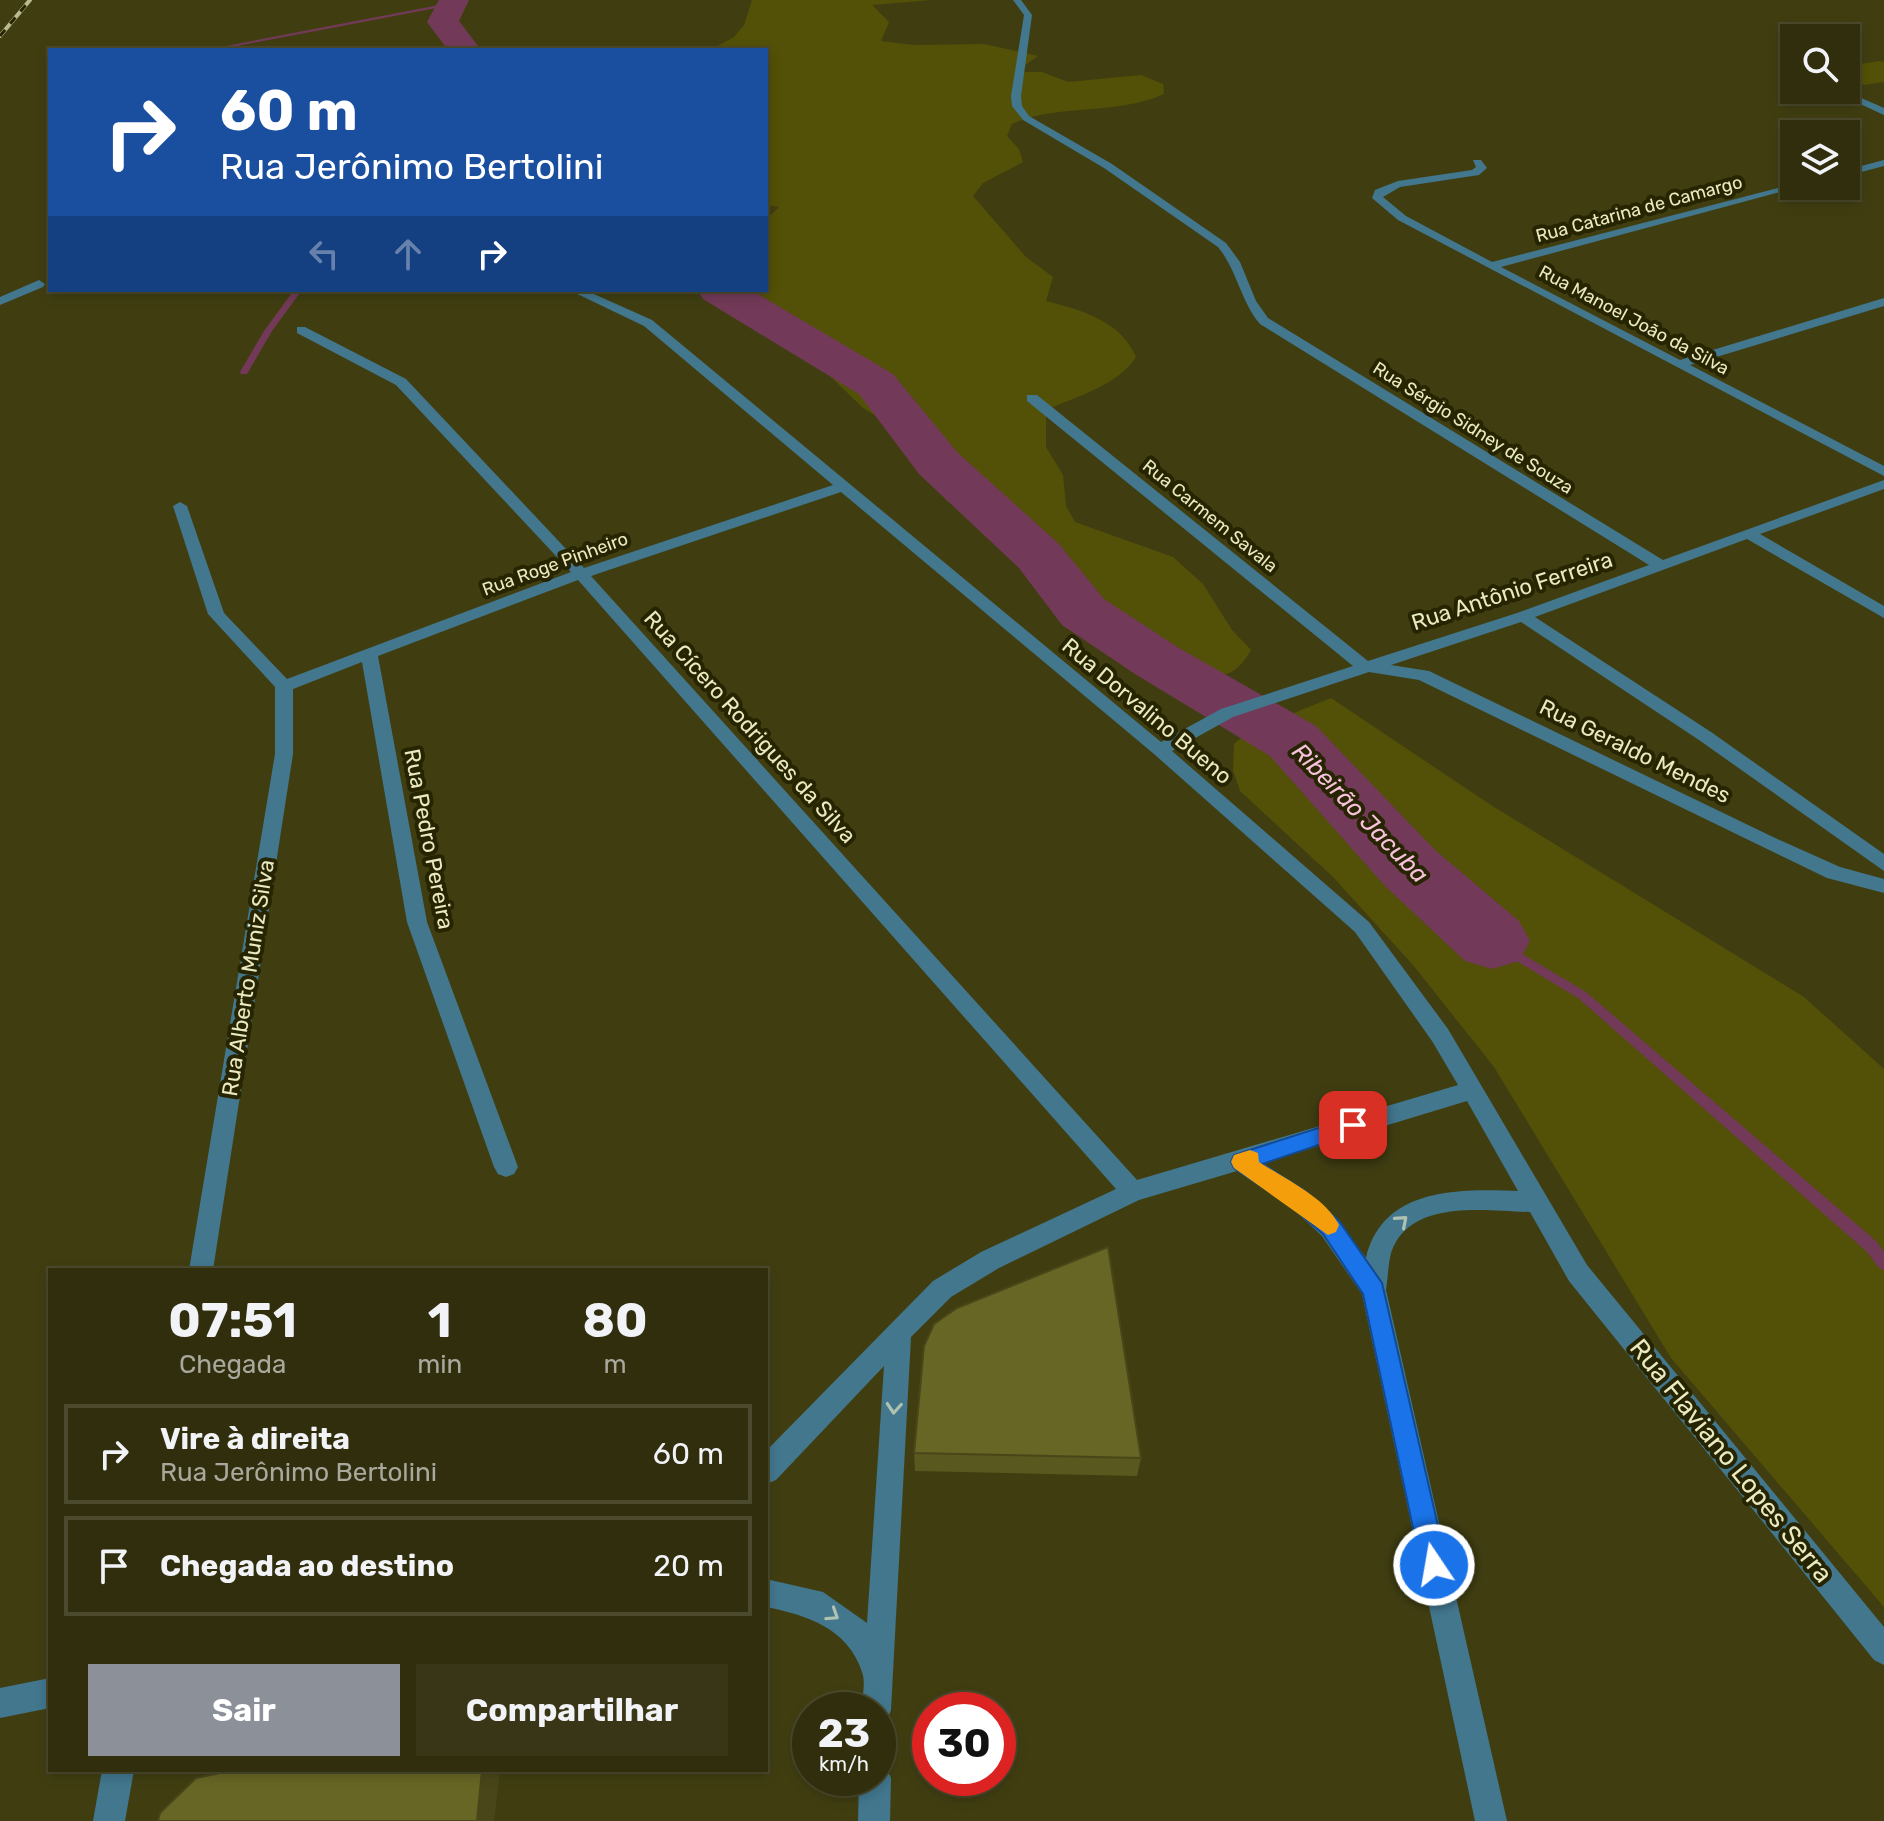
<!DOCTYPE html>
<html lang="pt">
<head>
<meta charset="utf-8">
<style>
  body { margin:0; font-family:Rubik,sans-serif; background:#383616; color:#f1f3f6; height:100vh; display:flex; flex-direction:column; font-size:30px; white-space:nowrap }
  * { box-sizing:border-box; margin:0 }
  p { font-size:26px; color:#a8a89d }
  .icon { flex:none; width:44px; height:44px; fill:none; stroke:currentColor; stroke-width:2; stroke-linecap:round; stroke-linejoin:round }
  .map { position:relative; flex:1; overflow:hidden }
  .drawer { position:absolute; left:48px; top:1268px; width:720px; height:504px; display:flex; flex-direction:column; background:#302e0d; border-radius:0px; box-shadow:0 4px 12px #0003,0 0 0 2px #4b4a2e }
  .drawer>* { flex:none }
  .top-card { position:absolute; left:48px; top:48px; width:720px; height:244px; border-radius:0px; box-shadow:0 4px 12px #0003,0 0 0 2px #4b4a2e; background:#1a4fa0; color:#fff; overflow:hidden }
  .controls { position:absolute; left:1780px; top:24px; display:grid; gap:16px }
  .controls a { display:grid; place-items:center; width:80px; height:80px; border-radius:0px; background:#302e0d; box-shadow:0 4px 12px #0003,0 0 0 2px #4b4a2e; font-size:40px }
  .speed { position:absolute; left:792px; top:1692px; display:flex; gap:16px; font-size:40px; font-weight:700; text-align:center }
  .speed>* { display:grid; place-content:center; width:104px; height:104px; border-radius:50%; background:#302e0d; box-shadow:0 4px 12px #0003,0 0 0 2px #4b4a2e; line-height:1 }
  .speed small { font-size:20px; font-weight:400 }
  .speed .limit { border:12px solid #d22; background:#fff; color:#111 }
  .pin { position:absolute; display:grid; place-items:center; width:68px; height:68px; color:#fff; margin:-34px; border-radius:16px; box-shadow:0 4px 12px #0006 }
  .me { position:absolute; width:88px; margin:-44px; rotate:348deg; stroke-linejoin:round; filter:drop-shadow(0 0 6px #0008) }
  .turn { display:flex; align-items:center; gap:28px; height:168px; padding:0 40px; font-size:36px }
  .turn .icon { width:104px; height:104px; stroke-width:2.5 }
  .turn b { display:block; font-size:56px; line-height:68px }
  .lanes { display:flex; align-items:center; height:76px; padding:0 40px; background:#0003; justify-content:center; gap:40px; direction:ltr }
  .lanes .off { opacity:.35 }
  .eta { display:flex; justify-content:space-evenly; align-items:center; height:136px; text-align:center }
  .eta b { font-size:48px; font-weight:700; line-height:56px }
  .primary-button { display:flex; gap:16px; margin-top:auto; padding:16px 40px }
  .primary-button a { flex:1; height:92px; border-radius:0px; background:#8c9099; color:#fff; font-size:32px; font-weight:700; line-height:92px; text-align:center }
  .primary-button a+a { background:#383616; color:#f1f3f6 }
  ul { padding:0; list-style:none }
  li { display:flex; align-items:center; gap:24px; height:100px; margin:0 16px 12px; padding:0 24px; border:4px solid #4b4a2e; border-radius:0px }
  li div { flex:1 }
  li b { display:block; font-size:30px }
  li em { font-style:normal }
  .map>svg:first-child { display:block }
</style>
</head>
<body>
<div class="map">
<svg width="1884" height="1821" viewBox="0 0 1884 1821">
  <rect width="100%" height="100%" fill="#403e11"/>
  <g fill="#535007">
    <path d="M 752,0 L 932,0 L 872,5 L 889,22 L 881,41 L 914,45 L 984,44 L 1038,56 L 1015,72 L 1042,72 L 1068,82 L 1141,75 L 1163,84 L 1164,94 C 1115,116 1059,103 1012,124 L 1007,136 L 1019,149 L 1023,162 L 983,183 L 973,196 L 1026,257 L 1053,277 L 1046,301 C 1082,310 1121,321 1136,357 C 1119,385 1075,397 1046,410 L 1046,447 L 1063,475 L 1066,506 L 1075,522 L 1173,557 L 1203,584 L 1232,630 L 1251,650 C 1243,663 1236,673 1220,676 C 1190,682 1107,618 1087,596 C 1068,575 1056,554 1032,539 C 1007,524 975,514 948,502 L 942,495 L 943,468 L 932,455 L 911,454 L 893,427 L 862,407 L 803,350 L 787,328 L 745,301 L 718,290 L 766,290 L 766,219 L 779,207 L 766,205 L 766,50 L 710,50 L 734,37 L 744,25 Z"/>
    <polygon points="1880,61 1884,62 1884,82 1864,85 1846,77 1846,66"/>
    <polygon points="1331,698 1491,805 1804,997 1884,1069 1884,1607 1671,1358 1494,1067 1413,965 1333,877 1240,791 1233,770 1234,744 1249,731"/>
  </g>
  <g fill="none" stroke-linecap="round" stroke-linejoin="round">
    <g fill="#723a58" fill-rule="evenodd">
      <polygon points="450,3 452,5 216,50 205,50"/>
      <polygon points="294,290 302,290 272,331 247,374 241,374 240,372 264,331"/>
      <polygon points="1492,936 1586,992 1876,1241 1884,1252 1884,1270 1879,1268 1866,1251 1578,998 1488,944 1486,941 1488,938"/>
    </g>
    <g fill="#723a58" fill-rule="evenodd">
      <polygon points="439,0 469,0 459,21 481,50 448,50 427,22"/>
      <polygon points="697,290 751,290 893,374 957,452 1059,544 1104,599 1179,648 1316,726 1435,850 1519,921 1530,941 1519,961 1492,969 1465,961 1385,886 1270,756 1135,674 1062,625 1019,568 919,474 859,394 703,299"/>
    </g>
    <g fill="#42778e" fill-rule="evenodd">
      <path d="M 1013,0 L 1021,0 L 1032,15 L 1021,96 L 1022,106 L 1029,116 L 1112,164 L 1226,243 L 1240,262 L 1256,301 L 1268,318 L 1663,560 L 1884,480 L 1884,489 L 1760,534 L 1884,606 L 1884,618 L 1747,539 L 1535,617 L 1711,732 L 1884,854 L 1884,871 L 1699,740 L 1521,622 L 1391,665 L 1429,671 L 1773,837 L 1840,867 L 1884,879 L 1884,893 L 1827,878 L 1419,680 L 1369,672 L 1233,717 L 1172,751 L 1369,922 L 1448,1029 L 1587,1265 L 1884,1627 L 1884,1665 L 1874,1660 L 1569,1281 L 1530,1212 C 1486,1211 1409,1198 1391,1253 C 1388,1265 1388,1278 1386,1290 L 1507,1821 L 1475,1821 L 1362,1294 L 1322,1236 L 1289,1205 L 1237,1171 L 1139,1200 L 999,1268 L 951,1297 L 911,1337 L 891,1710 L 887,1721 L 878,1724 L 878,1710 L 861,1710 C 862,1699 866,1682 862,1672 C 848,1628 806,1615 766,1607 L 766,1579 L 823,1592 L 867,1623 L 884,1366 L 776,1480 L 766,1484 L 766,1451 L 933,1281 L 981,1252 L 1116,1189 L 578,580 L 378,656 L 427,922 L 518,1167 L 514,1174 L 506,1177 L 498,1174 L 494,1167 L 407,922 L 362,662 L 293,689 L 293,754 L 213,1270 L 189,1270 L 275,754 L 275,687 L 208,614 L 173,506 L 180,502 L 187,506 L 224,613 L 287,679 L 571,572 L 396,385 L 297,333 L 297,327 L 305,327 L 406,379 L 584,568 L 833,485 L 644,326 L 569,290 L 585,290 L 652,320 L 1161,742 L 1221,709 L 1353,666 L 1027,401 L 1027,395 L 1037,395 L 1368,661 L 1517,613 L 1649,565 L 1260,324 C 1240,300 1237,270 1218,247 L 1104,168 L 1023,120 L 1012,106 L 1011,96 L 1024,15 ZM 841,492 L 1154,754 L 1355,932 L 1432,1041 L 1458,1085 L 1137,1180 L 591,576 ZM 1467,1101 L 1518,1191 C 1459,1189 1383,1187 1366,1258 C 1333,1211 1310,1194 1263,1163 Z"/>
      <polygon points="1830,90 1843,90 1884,108 1884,115"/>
      <polygon points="1473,160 1481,160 1487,168 1479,175 1400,187 1383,197 1406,216 1492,262 1794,184 1802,186 1501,267 1680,360 1884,298 1884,306 1690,365 1884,466 1884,476 1398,220 1372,198 1375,190 1398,181 1472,170 1476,167"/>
      <polygon points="1884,160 1884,166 1846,176 1846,170"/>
      <polygon points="39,280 45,284 43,287 0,305 0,297"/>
      <polygon points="50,1678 50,1708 0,1718 0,1688"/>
      <polygon points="878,1764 886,1767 891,1778 890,1821 858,1821 859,1778 878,1778"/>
      <polygon points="102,1770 134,1770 125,1821 93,1821"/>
    </g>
    <defs>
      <polyline id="rail" points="0,36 30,0"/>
    </defs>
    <use href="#rail" stroke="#b9ba8f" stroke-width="4"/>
    <use href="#rail" stroke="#262401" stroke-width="3" stroke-dasharray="8" stroke-linecap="butt"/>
  </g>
  <polygon fill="#59581f" points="914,1453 1141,1458 1137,1476 915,1471"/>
  <polygon fill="#494719" points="482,1770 500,1770 494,1821 477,1821"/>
  <g fill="#686624" stroke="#494719" stroke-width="2">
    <polygon points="1108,1247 1141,1458 914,1453 924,1346 934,1324 957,1308"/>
    <polygon points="234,1770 482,1770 477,1821 158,1821 160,1813 196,1778"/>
  </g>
  <defs><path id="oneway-chevron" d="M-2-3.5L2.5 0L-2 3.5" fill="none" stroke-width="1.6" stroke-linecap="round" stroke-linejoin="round" transform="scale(2)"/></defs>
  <g stroke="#afc2af">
    <use href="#oneway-chevron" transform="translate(1402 1221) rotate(-41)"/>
    <use href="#oneway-chevron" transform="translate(894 1408) rotate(94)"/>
    <use href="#oneway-chevron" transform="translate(833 1615) rotate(33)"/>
  </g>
  <polygon fill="#1a73e8" stroke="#114b97" stroke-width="2" points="1353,1117 1360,1119 1363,1125 1360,1131 1262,1164 1305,1191 1339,1221 1382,1283 1447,1565 1443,1574 1434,1578 1425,1574 1421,1565 1363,1294 1323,1234 1289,1205 1234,1168 1231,1162 1234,1155"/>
  <path fill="#f59e0b" d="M 1250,1150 L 1258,1153 L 1259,1162 C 1284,1178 1326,1198 1339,1225 L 1336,1232 L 1328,1235 L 1234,1168 L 1231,1162 L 1234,1155 Z"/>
  <g text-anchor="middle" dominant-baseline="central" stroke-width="8" stroke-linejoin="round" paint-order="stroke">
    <g font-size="18" fill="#e9eac1" stroke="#262401">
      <text transform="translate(1639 209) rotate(-15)">Rua Catarina de Camargo</text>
      <text transform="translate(1634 320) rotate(28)">Rua Manoel João da Silva</text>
      <text transform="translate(1473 428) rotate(32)">Rua Sérgio Sidney de Souza</text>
      <text transform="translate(1210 516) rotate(39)">Rua Carmem Savala</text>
      <text transform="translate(555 564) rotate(-20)">Rua Roge Pinheiro</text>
    </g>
    <g font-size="22" fill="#e9eac1" stroke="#262401">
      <text transform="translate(1512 591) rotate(-18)">Rua Antônio Ferreira</text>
      <text transform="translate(1147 711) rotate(40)">Rua Dorvalino Bueno</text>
      <text transform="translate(750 727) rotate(48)">Rua Cícero Rodrigues da Silva</text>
      <text transform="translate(1635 751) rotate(26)">Rua Geraldo Mendes</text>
      <text transform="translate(429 839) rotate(79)">Rua Pedro Pereira</text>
      <text transform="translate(248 978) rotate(-81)">Rua Alberto Muniz Silva</text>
    </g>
    <g font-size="24" font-style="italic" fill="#f8c2dd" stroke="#262401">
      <text transform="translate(1360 813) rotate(46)">Ribeirão Jacuba</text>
    </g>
    <g font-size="26" fill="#e9eac1" stroke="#262401">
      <text transform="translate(1731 1461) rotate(51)">Rua Flaviano Lopes Serra</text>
    </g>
  </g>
</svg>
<div class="controls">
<a><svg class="icon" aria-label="search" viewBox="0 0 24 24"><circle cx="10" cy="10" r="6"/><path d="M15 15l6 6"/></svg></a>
<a><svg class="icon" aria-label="layers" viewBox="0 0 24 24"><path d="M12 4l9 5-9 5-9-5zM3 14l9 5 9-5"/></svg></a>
</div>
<div class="speed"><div>23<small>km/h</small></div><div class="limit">30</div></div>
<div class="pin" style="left:1353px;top:1125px;background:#d93025"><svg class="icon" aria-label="arrive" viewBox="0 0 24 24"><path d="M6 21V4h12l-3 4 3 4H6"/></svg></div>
<svg class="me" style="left:1434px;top:1565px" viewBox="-20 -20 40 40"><circle r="17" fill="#1a73e8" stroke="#fff" stroke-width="3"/><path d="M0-11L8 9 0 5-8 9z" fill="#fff"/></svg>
<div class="top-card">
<div class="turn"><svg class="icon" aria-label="right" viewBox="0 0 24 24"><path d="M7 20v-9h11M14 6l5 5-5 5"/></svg><div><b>60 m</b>Rua Jerônimo Bertolini</div></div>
<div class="lanes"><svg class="icon off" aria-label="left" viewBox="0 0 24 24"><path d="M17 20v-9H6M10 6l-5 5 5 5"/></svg><svg class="icon off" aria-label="ahead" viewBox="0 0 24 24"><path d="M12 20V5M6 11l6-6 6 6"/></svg><svg class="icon" aria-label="right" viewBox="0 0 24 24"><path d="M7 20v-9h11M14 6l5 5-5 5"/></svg></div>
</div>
<section class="drawer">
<div class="eta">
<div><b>07:51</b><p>Chegada</p></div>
<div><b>1</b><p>min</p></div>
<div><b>80</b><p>m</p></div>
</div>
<ul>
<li><svg class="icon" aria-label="right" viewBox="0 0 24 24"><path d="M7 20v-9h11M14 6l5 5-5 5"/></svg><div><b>Vire à direita</b><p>Rua Jerônimo Bertolini</p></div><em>60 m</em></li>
<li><svg class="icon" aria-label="arrive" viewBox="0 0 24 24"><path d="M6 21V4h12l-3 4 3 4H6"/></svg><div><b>Chegada ao destino</b></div><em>20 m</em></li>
</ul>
<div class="primary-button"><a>Sair</a><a>Compartilhar</a></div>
</section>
</div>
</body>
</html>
